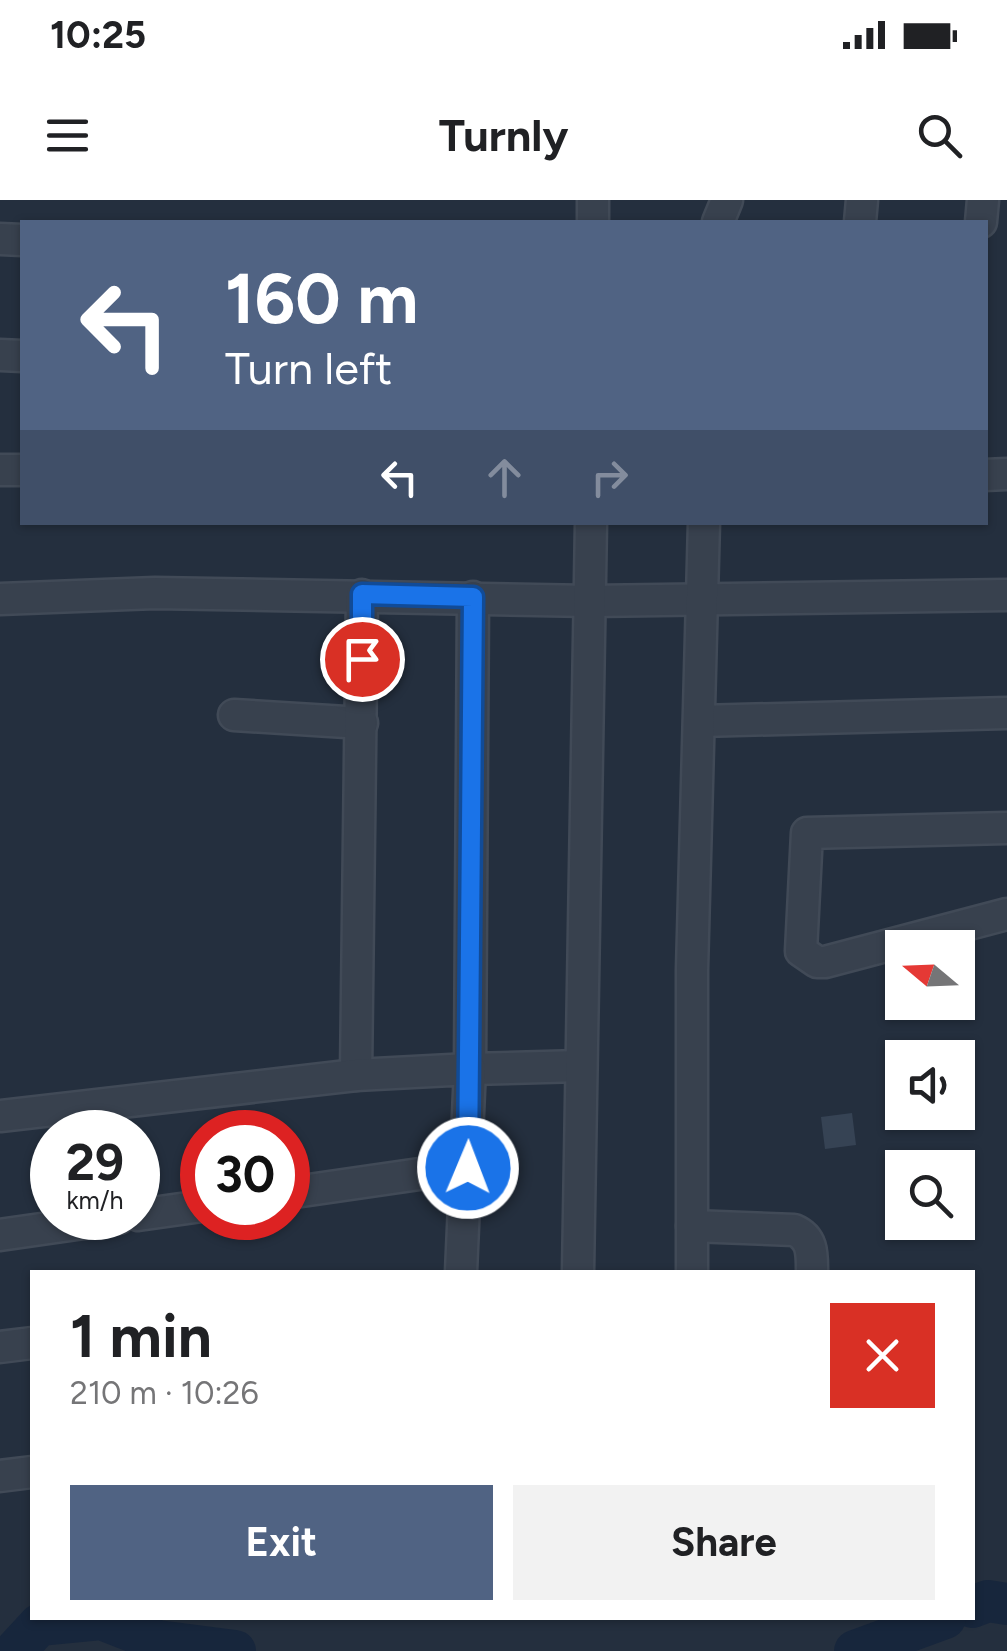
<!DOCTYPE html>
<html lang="en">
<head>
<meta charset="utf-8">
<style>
  body { margin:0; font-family:Figtree,sans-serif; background:#f2f2f2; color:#202124; height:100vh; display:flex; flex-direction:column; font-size:38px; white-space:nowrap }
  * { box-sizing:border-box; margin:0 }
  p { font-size:32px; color:#757577 }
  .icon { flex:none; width:55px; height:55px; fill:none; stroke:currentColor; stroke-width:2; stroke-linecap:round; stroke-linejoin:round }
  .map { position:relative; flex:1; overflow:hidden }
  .sheet { position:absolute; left:30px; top:1070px; width:945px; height:350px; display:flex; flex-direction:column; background:#fff; border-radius:0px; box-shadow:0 2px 8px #0004 }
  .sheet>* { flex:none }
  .guide { position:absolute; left:20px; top:20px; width:968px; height:305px; border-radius:0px; box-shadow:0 2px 8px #0004; background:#506383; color:#fff; overflow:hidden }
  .needle { width:65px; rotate:289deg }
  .controls { position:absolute; left:885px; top:730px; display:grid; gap:20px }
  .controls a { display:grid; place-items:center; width:90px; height:90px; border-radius:0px; background:#fff; box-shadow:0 2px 8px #0004; font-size:50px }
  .speed { position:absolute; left:30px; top:910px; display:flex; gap:20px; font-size:50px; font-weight:700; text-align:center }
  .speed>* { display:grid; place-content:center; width:130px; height:130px; border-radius:50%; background:#fff; box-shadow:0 2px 8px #0004; line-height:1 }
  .speed small { font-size:25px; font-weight:400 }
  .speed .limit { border:15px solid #d22; background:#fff; color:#111 }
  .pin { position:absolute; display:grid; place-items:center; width:85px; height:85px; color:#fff; margin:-42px; border:5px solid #fff; border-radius:50%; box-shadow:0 2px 10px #0007 }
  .me { position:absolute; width:110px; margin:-55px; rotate:1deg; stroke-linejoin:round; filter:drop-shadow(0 0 8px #0008) }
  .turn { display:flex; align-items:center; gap:35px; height:210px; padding:0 40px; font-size:45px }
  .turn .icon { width:130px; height:130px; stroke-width:2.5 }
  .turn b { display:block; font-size:70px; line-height:85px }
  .lanes { display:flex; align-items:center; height:95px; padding:0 40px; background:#0003; justify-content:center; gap:50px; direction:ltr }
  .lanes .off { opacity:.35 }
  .round { display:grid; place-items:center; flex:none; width:105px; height:105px; border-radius:0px; background:#f2f2f2 }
  .head { display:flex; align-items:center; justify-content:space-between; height:170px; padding:0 40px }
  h1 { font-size:60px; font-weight:700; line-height:75px }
  .cta { display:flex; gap:20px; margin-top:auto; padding:20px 40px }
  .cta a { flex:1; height:115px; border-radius:0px; background:#506383; color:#fff; font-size:40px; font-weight:700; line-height:115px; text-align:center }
  .cta a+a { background:#f2f2f2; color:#202124 }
  .status { display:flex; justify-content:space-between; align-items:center; height:70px; padding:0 50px; background:#fff; direction:ltr }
  .status svg { height:28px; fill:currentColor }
  header { display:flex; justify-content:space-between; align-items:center; height:130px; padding:0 40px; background:#fff; font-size:45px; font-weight:700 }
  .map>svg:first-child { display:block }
</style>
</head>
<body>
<div class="status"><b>10:25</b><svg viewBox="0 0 49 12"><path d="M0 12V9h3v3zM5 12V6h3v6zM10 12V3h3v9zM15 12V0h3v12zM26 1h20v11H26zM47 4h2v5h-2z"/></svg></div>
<header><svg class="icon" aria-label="menu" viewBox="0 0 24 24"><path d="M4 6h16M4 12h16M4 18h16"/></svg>Turnly<svg class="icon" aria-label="search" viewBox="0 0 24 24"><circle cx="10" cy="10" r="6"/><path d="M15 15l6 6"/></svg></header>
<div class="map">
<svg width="1007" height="1451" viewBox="0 0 1007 1451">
  <rect width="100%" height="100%" fill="#242f3e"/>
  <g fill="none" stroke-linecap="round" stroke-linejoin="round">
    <g stroke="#17263c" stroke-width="42">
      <polyline points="972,1407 988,1401 1007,1404"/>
      <polyline points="15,1451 39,1425 101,1419 158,1441 235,1451"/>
      <polyline points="855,1451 945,1418"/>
    </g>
  </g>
  <polygon fill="#364354" points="852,913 856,945 825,949 821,917"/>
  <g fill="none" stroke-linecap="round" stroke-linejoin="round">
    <defs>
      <g id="minor">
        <polyline points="593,22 593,0"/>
        <polyline points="718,22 727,0"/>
        <polyline points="860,22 862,0"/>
        <polyline points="981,22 983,0"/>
        <polyline points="0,39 22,40"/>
        <polyline points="0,155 22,156"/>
        <polyline points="0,270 22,270"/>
        <polyline points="985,275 1007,274"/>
        <polyline points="473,397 470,869 581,866"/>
        <polyline points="0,399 155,393 591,401 1007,395"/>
        <polyline points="234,515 362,523"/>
        <polyline points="700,521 1007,513"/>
        <polyline points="1007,628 807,633 801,751 817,762 825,762 1007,714"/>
        <polyline points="356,875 362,395"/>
        <polyline points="0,916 356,875 470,869 461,1072"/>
        <polyline points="288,993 468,967"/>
        <polyline points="138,1015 202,1006"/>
        <path d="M 692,1026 L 794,1030 C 813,1038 812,1054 812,1072"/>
        <polyline points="0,1035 119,1018"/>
        <polyline points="578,1072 591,322"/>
        <polyline points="692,1072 692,770 704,322"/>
        <polyline points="0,1147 32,1143"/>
        <polyline points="0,1276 32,1272"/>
      </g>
    </defs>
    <use href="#minor" stroke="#414a57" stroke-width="35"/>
    <use href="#minor" stroke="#38414e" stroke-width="30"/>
  </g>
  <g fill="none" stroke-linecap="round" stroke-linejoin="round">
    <defs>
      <polyline id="route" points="362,459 362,394 473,397 468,968"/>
    </defs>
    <use href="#route" stroke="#114b97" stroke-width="25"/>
    <use href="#route" stroke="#1a73e8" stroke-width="18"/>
  </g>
</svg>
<div class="controls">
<a><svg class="needle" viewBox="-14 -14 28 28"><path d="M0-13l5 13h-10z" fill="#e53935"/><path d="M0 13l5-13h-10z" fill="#757577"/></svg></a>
<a><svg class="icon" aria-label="sound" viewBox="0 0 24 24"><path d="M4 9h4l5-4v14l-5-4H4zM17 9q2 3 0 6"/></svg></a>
<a><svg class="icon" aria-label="search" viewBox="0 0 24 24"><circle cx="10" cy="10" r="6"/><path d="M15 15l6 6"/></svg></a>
</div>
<div class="speed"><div>29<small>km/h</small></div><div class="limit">30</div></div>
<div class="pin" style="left:362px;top:459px;background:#d93025"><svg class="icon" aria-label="arrive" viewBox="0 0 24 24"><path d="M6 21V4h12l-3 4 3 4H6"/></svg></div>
<svg class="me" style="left:468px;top:968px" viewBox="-20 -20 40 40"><circle r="17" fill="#1a73e8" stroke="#fff" stroke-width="3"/><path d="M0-11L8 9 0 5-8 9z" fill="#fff"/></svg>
<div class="guide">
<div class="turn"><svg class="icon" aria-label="left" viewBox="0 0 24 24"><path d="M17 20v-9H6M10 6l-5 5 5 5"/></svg><div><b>160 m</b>Turn left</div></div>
<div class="lanes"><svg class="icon" aria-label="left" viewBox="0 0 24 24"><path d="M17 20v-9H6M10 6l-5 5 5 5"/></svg><svg class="icon off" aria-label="ahead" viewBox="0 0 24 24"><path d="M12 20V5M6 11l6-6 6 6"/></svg><svg class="icon off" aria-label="right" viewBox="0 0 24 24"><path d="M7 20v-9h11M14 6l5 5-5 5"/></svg></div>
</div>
<section class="sheet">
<div class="head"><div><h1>1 min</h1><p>210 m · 10:26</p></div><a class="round" style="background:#d93025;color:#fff"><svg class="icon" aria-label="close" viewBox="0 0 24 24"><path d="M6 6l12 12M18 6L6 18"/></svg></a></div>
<div class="cta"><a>Exit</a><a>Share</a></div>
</section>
</div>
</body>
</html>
